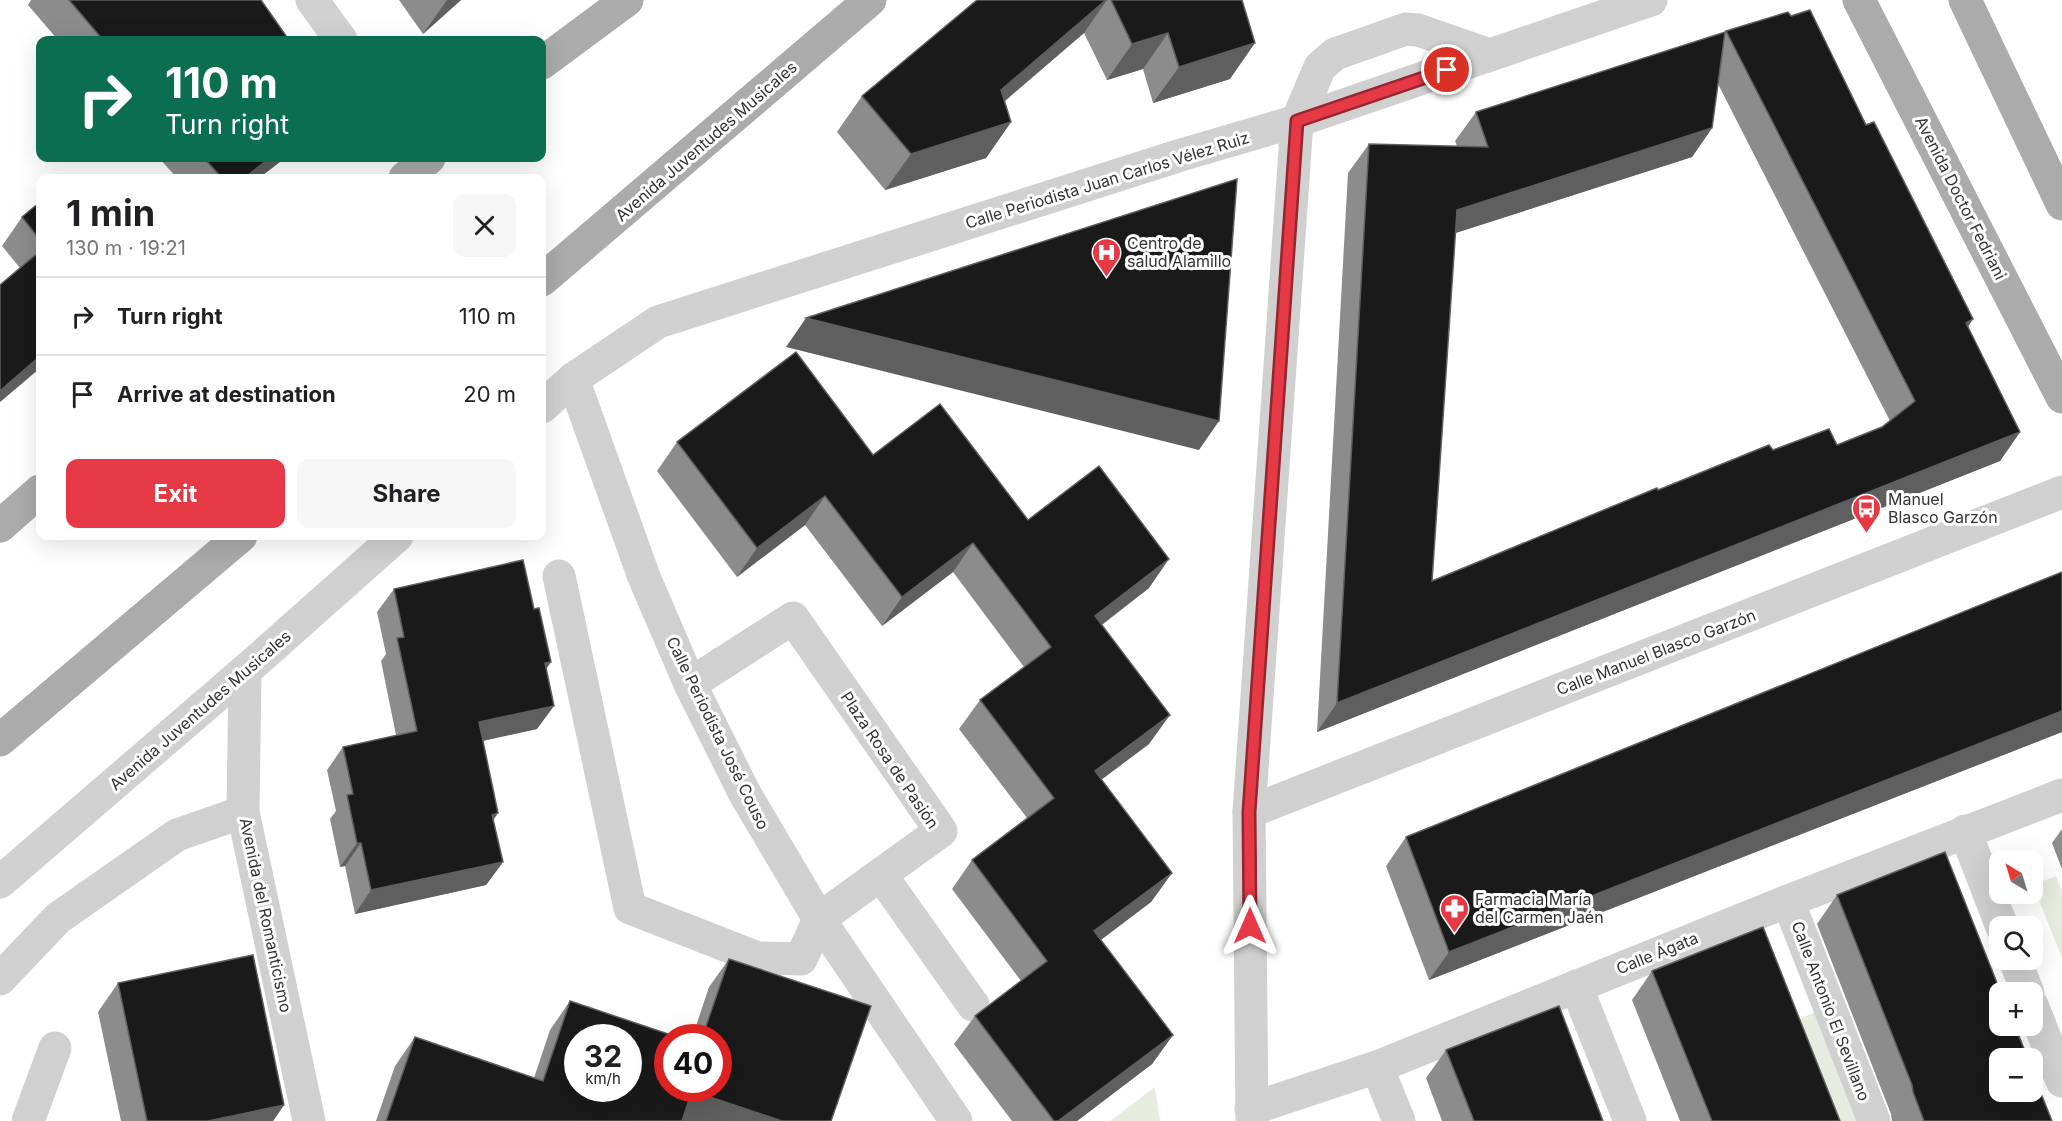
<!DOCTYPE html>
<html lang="en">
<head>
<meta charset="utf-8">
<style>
  body { margin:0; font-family:Inter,sans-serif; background:#f6f6f6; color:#202124; height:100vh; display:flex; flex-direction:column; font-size:22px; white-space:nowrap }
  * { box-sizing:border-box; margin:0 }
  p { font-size:20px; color:#757577 }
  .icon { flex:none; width:33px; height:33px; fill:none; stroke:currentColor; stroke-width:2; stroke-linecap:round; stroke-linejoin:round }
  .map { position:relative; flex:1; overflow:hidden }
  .details { position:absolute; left:36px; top:174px; width:510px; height:366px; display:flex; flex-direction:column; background:#fff; border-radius:12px; box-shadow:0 6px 24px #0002 }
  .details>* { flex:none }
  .banner { position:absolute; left:36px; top:36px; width:510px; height:126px; border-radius:12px; box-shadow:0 6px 24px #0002; background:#0b6e4f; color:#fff; overflow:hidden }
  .needle { width:39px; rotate:322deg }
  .fabs { position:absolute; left:1989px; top:850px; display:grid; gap:12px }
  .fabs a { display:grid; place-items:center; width:54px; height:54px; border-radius:12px; background:#fff; box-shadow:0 6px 24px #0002; font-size:30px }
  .speed { position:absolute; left:564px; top:1024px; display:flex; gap:12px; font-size:30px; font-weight:700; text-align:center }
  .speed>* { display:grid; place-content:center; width:78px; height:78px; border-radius:50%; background:#fff; box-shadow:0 6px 24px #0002; line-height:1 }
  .speed small { font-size:15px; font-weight:400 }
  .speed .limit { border:9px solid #d22; background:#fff; color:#111 }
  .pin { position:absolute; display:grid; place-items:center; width:51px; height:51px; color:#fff; margin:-26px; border:3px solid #fff; border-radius:50%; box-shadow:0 2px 6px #0007 }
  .me { position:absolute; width:66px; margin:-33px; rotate:0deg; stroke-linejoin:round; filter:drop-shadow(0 0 4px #0008) }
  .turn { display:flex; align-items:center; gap:21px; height:126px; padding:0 30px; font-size:27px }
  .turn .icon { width:78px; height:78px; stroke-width:2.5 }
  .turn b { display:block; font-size:42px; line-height:51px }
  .round { display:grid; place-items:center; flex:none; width:63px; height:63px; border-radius:12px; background:#f6f6f6 }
  .summary { display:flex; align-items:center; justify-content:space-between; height:102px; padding:0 30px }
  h1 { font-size:36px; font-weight:700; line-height:45px }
  .cta { display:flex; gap:12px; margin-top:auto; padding:12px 30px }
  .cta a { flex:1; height:69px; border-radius:12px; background:#e63946; color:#fff; font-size:24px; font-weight:700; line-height:69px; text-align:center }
  .cta a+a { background:#f6f6f6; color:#202124 }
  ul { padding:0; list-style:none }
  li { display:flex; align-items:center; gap:18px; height:78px; padding:0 30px; border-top:2px solid #e0e0e0 }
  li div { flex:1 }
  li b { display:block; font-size:22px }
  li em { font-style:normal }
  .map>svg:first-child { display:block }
</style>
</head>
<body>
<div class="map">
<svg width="2062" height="1121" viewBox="0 0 2062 1121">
  <rect width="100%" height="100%" fill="#fff"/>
  <g fill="#e6ecdf">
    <polygon points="2056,876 2062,891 2062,958 2033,885"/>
    <polygon points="1818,1011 1864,1121 1833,1121 1792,1022"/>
    <polygon points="1155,1087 1160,1121 1110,1121"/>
  </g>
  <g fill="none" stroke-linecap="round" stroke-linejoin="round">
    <g stroke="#d0d0d0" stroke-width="33">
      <polyline points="312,0 341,40"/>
      <polyline points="573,379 644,577 690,684 745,794 819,919 956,1121"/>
      <polyline points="542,407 573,379 658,322 1181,155 1297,121 1651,0"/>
      <polyline points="559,576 630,908 758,958 801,959 819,919 941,831 793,618 690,684"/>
      <polyline points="245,671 243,812 309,1121"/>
      <polyline points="1249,812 2062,492"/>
      <polyline points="1965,831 2002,927"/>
      <polyline points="881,875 973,1005"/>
      <polyline points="0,882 245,671 397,536"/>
      <polyline points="1788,901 1874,1121"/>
      <polyline points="2015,960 2028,993"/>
      <polyline points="0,979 58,918 177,835 243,812"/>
      <polyline points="1576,986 1630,1121"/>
      <polyline points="2032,1005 2062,1081"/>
      <polyline points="1377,1067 1399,1121"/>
      <polyline points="1251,1109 1377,1067 1788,901 2062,795"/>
      <polyline points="28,1121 55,1048"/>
      <polyline points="1252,1121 1249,812 1297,121 1320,67 1335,54 1406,29 1418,30 1490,55"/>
    </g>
    <g stroke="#ababab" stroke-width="33">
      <polyline points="1859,0 2062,397"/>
      <polyline points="1965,0 2062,204"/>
      <polyline points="542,63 627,0"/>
      <polyline points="405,178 429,158"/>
      <polyline points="542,280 870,0"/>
      <polyline points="0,526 40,491"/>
      <polyline points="0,740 241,536"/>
    </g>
  </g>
  <g fill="#8c8c8c" fill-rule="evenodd">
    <polygon points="31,0 261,0 289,40 58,40 28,5"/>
    <polygon points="399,0 461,0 423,34"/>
    <polygon points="977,0 1242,0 1230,79 1153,103 1143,69 1107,80 1084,33 1004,101 1011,122 986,158 885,190 837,132 862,96"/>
    <path d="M 1726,31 L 1866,125 L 1973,319 L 1968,327 L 2020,432 L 2000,461 L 1317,732 L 1348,173 L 1369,144 L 1457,146 L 1455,141 L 1476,112 L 1725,33 ZM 1718,84 L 1890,421 L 1882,427 L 1837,445 L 1773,450 L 1658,490 L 1432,581 L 1455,233 L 1692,157 L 1712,128 Z"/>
    <polygon points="159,158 285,158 259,178 177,178"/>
    <polygon points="40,202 40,368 0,402 20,268 2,246 22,217"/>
    <polygon points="677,442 873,455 1028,520 1149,588 1102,625 1149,744 1101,780 1172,873 1151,902 1101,940 1173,1035 1152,1064 1077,1121 1012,1121 954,1044 975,1016 1021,981 952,889 972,860 1027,818 959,729 980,700 1024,667 953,572 882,626 805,525 737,577 657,471"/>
    <polygon points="2062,572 2062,732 1429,980 1386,866 1406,837"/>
    <polygon points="394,589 534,609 551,662 546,669 537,729 483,741 493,820 503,862 486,885 355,914 345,866 340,867 330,819 336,811 327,770 343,747 396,735 381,661 386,654 377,612"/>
    <polygon points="2062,829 2062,869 2052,843"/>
    <polygon points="1837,895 2052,1121 1892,1121 1891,1114 1817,924"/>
    <polygon points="729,959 831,1121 376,1121 395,1066 415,1037 534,1078 550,1030 570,1001 668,1089 718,1038 692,1038 709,987"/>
    <polygon points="1652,971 1840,1121 1680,1121 1632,1000"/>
    <polygon points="118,983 284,1105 273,1121 121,1121 98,1012"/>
    <polygon points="1446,1050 1603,1121 1442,1121 1426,1078"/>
  </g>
  <g fill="#5f5f5f">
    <polygon points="447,0 461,0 423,34"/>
    <polygon points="1106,0 1107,0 1084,33 976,126 1001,90"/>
    <polygon points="1168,33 1143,69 1107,80 1132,44"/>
    <polygon points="1255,43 1230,79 1153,103 1179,67"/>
    <polygon points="1011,122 986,158 885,190 911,154"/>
    <polygon points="1712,128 1692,157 1437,239 1457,210"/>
    <polygon points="270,158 285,158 259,178 244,178"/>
    <polygon points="806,318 1219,421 1199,450 786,347"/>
    <polygon points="1973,319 1953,348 1966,323"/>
    <polygon points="40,356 40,368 0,402 0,391"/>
    <polygon points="2020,432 2000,461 1317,732 1337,703"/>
    <polygon points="825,496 805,525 737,577 757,548"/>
    <polygon points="973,543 953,572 882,626 902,597"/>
    <polygon points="1169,559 1149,588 1075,645 1095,616"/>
    <polygon points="551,662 535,685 545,663"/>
    <polygon points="554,706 537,729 463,745 479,722"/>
    <polygon points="2062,711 2062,732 1429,980 1449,952"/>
    <polygon points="1170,715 1149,744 1074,800 1095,771"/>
    <polygon points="498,813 482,837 492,815"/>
    <polygon points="357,843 361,843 345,866 340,867"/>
    <polygon points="503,862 486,885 355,914 371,890"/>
    <polygon points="1172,873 1151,902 1074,960 1094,931"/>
    <polygon points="1173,1035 1152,1064 1077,1121 1058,1121"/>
    <polygon points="692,1091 782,1121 677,1121"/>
    <polygon points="284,1105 273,1121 208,1121"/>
  </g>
  <g fill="#1a1a1a" stroke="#5f5f5f" stroke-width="1.5" fill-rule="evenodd">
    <polygon points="69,0 261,0 289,40 103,40"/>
    <polygon points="977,0 1106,0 1001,90 1011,122 911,154 862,96"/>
    <polygon points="1111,0 1242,0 1255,43 1179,67 1168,33 1132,44"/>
    <polygon points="1810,10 1866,125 1874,122 1973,319 1966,323 2020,432 1337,703 1369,144 1488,147 1476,112 1725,32 1712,128 1457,210 1432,581 1657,488 1658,490 1769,445 1773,450 1829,429 1837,445 1882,427 1915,401 1726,31 1788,12 1791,16"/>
    <polygon points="204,158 270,158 244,178 222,178"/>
    <polygon points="1237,179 1219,421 806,318"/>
    <polygon points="40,202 40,240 22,217"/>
    <polygon points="40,251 40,356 0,391 0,285"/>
    <polygon points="796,352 873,455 940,404 1028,520 1099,466 1169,559 1095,616 1170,715 1095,771 1172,873 1094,931 1173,1035 1058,1121 1054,1121 975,1016 1047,961 972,860 1054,798 980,700 1051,647 973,543 902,597 825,496 757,548 677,442"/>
    <polygon points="523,560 534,609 539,608 551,662 545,663 554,706 479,722 498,813 492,815 503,862 371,890 361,843 357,843 347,795 353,794 343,747 417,731 397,638 404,637 394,589"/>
    <polygon points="2062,572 2062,711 1449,952 1406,837"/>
    <polygon points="1945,852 2001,993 2000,993 2000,1026 2015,1026 2028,1059 2000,1059 2000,1092 2032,1092 2032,1071 2052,1121 1924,1121 1913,1092 1912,1085 1837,895"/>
    <polygon points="1763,927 1840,1121 1712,1121 1652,971"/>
    <polygon points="253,955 284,1105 208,1121 147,1121 118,983"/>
    <path d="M 729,959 L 871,1006 L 831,1121 L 782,1121 L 692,1091 L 682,1121 L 386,1121 L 415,1037 L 543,1081 L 570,1001 L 680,1038 L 668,1038 L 668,1089 L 718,1089 L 718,1038 L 702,1038 ZM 578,1038 L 628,1038 L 628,1089 L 578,1089 Z"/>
    <polygon points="1559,1006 1603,1121 1474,1121 1446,1050"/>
  </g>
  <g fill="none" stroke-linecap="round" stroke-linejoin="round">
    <defs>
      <polyline id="route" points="1250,926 1249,812 1297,121 1447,70"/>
    </defs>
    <use href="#route" stroke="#96252e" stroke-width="15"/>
    <use href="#route" stroke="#e63946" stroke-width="10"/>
  </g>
  <defs>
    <symbol id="hospital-pin" viewBox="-11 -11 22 30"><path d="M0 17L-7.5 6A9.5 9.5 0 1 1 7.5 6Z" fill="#e63946" stroke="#fff"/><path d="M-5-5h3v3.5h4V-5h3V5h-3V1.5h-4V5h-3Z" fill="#fff"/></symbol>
    <symbol id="bus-pin" viewBox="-11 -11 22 30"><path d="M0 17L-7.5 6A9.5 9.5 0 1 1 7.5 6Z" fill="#e63946" stroke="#fff"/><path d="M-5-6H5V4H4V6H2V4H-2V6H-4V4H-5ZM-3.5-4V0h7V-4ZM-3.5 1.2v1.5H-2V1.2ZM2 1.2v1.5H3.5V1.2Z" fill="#fff"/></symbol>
    <symbol id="pharmacy-pin" viewBox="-11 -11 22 30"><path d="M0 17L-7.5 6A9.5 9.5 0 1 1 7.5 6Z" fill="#e63946" stroke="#fff"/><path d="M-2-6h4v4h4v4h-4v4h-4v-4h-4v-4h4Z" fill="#fff"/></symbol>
  </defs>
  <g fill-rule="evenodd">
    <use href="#hospital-pin" x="1090" y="236" width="33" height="45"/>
    <use href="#bus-pin" x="1850" y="492" width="33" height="45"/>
    <use href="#pharmacy-pin" x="1438" y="892" width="33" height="45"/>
  </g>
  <g text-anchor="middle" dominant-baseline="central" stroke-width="6" stroke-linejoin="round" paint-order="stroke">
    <g font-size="16" fill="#333" stroke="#fff">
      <text transform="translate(706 141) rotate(-41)">Avenida Juventudes Musicales</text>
      <text transform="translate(1107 180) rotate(-17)">Calle Periodista Juan Carlos Vélez Ruiz</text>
      <text transform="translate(1961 198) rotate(63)">Avenida Doctor Fedriani</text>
      <text transform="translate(1656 652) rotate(-21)">Calle Manuel Blasco Garzón</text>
      <text transform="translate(200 710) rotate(-41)">Avenida Juventudes Musicales</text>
      <text transform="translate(718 733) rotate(64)">Calle Periodista José Couso</text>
      <text transform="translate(890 760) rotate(56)">Plaza Rosa de Pasión</text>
      <text transform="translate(266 915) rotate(78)">Avenida del Romanticismo</text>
      <text transform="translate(1657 953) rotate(-22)">Calle Ágata</text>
      <text transform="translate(1831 1011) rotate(69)">Calle Antonio El Sevillano</text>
    </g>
    <g font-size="16" fill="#333" stroke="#fff" text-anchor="start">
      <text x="1127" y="243">Centro de<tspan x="1127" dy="18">salud Alamillo</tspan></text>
      <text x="1888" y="499">Manuel<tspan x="1888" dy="18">Blasco Garzón</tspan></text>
      <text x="1475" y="899">Farmacia María<tspan x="1475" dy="18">del Carmen Jaén</tspan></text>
    </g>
  </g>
</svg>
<div class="fabs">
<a><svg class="needle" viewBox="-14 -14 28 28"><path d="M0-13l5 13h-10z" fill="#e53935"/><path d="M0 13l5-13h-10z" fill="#757577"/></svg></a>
<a><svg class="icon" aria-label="search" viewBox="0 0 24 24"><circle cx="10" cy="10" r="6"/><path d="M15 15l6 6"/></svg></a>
<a>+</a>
<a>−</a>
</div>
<div class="speed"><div>32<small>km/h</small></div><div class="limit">40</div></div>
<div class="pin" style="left:1447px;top:70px;background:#d93025"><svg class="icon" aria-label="arrive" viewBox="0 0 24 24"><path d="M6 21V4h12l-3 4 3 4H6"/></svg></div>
<svg class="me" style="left:1250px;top:926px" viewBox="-20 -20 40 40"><path d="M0-17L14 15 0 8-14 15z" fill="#e63946" stroke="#fff" stroke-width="4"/></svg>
<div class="banner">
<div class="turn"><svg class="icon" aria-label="right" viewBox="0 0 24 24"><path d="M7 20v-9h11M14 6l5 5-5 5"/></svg><div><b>110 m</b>Turn right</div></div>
</div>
<section class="details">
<div class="summary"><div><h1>1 min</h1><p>130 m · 19:21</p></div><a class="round"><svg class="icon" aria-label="close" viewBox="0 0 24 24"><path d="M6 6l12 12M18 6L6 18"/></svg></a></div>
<ul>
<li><svg class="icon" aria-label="right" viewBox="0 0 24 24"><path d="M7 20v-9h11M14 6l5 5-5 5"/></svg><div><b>Turn right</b></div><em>110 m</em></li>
<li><svg class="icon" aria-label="arrive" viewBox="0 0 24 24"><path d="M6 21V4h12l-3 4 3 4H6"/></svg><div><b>Arrive at destination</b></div><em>20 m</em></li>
</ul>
<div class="cta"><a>Exit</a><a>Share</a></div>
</section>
</div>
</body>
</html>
